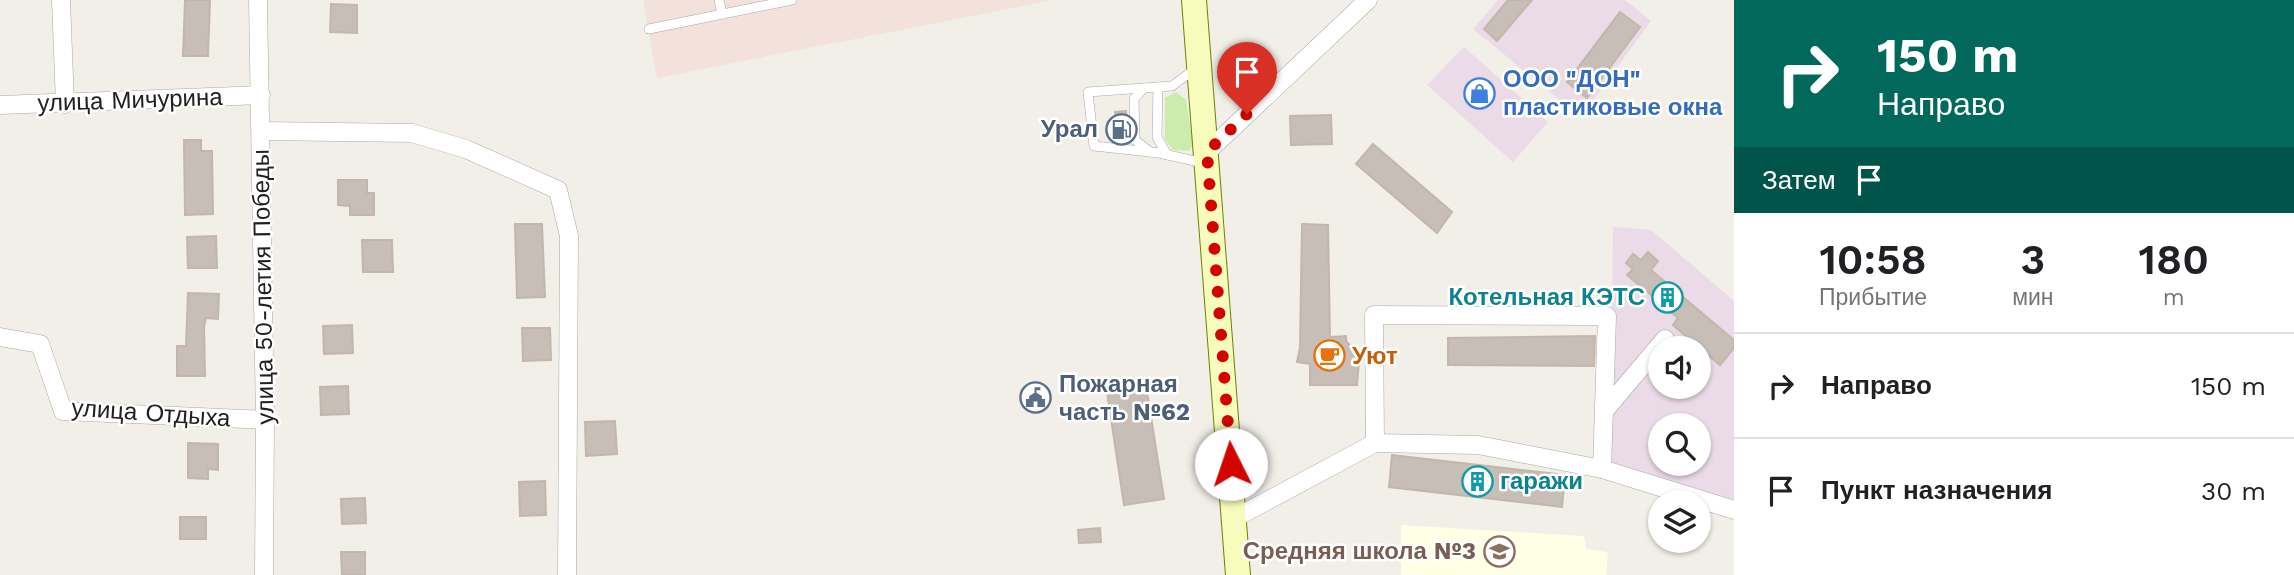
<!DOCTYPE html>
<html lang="ru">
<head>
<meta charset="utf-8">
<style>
  body { margin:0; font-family:"Work Sans",sans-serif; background:#f2f2f2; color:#202124; height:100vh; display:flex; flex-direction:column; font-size:26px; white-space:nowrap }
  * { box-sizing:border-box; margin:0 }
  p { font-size:23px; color:#757577 }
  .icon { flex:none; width:38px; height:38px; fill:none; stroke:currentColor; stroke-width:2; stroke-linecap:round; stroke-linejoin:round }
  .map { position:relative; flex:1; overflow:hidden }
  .sheet { display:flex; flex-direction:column; background:#fff; width:560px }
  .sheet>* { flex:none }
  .banner { background:#00695c; color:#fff; overflow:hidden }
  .buttons { position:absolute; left:1648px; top:336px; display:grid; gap:14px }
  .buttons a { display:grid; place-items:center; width:63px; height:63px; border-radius:50%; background:#fff; box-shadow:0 2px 5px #0004; font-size:35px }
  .pin { position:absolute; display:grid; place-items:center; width:60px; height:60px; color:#fff; margin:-72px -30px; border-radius:50% 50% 50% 0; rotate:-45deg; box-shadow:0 0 7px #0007 }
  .pin .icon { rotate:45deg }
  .me { position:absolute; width:77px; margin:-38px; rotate:356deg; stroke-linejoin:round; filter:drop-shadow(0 0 5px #0008) }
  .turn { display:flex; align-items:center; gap:24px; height:147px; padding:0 28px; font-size:32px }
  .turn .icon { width:91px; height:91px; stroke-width:2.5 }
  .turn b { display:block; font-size:49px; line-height:60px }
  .then { display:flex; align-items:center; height:66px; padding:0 28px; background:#0003; gap:14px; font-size:26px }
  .eta { display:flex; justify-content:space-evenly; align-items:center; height:119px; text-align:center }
  .eta b { font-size:42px; font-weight:600; line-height:49px }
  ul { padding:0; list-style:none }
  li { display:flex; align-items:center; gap:21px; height:105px; padding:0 28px; border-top:2px solid #e0e0e0 }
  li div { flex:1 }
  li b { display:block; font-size:26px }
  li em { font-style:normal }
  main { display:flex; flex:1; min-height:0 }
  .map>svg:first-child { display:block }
</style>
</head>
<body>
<main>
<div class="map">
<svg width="1734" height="575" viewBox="0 0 1734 575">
  <rect width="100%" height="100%" fill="#f2efe8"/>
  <g fill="#ebdae7" fill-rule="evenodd">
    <polygon points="1498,0 1625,0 1651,21 1581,117 1473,29"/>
    <polygon points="1464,47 1548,122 1513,162 1427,85"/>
    <path d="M 1613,227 L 1651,230 L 1734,301 L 1734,502 L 1610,465 ZM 1661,348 L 1699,348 L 1699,387 L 1661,387 ZM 1661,425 L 1699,425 L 1699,464 L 1661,464 Z"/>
  </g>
  <polygon fill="#feffe4" points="1401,525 1584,536 1586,549 1608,552 1606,575 1401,575"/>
  <polygon fill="#f3e2db" points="643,0 1053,0 657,78"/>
  <polygon fill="#cbecad" points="1176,92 1186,100 1193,143 1189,151 1173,150 1165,139 1165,98"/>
  <g fill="#c7beb7" stroke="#c4b6aa" stroke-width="2">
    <polygon points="185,0 210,0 208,56 183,56"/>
    <polygon points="1508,0 1532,0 1497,41 1484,29"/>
    <polygon points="331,4 357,5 357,33 330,32"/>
    <polygon points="1620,12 1640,27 1587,98 1567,82"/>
    <polygon points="1126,111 1128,132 1116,132 1115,112"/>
    <polygon points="1331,115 1332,144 1291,145 1290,116"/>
    <polygon points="184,140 201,140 201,151 212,151 213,214 185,215"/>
    <polygon points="1373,144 1452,212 1437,233 1356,164"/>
    <polygon points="338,180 367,180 367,193 374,193 374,215 350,215 350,206 338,205"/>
    <polygon points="515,224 542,224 545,297 517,298"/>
    <polygon points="1302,224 1328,225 1330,337 1346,336 1346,341 1353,349 1360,351 1357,385 1310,385 1310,364 1297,362 1300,348"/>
    <polygon points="216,236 217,268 188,268 187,237"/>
    <polygon points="362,240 392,240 393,272 363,272"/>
    <polygon points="1648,252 1658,261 1651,270 1734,340 1734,348 1720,365 1673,325 1678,318 1627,275 1633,269 1626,263 1633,254 1641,260"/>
    <polygon points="188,293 219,294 218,319 206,318 204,327 205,376 177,376 177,346 186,346"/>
    <polygon points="352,325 353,353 324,354 323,326"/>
    <polygon points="522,328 550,328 551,360 523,361"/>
    <polygon points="1595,336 1594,366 1448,365 1448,338"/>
    <polygon points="1145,379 1164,499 1124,505 1106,385"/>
    <polygon points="348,386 349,414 321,415 320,387"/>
    <polygon points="615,421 617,454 586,456 585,422"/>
    <polygon points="188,443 218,444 218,470 208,469 208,479 188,478"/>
    <polygon points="1392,455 1565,475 1562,507 1389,487"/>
    <polygon points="545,481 546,515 520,516 519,482"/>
    <polygon points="365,498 366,523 342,524 341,499"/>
    <rect x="180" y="517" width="26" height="22"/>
    <polygon points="1100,528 1101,542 1079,543 1078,530"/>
    <polygon points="341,552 365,552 365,575 342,575"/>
  </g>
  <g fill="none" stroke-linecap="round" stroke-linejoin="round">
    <defs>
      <g id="lane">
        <polyline points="719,0 722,14"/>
        <polyline points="649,29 792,0"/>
        <polyline points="1195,69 1172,86 1088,92 1094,146 1159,153 1204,163"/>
        <polyline points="1158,87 1157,137 1167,155"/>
        <polyline points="1144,88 1134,99 1135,140 1150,152"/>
      </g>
      <g id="street">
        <polyline points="61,0 65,104"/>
        <polyline points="258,0 265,420 264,575"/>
        <polyline points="0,105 261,95"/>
        <polyline points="261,131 412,133 466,149 558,190 569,236 567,575"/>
        <polyline points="1207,152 1368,0"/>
        <polyline points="0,337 40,344 63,411 265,420"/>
        <polyline points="1605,410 1665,339"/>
        <polyline points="1375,443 1374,315 1607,316 1602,469"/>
        <polyline points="1235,518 1375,443 1478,445 1602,469 1734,510"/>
      </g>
      <polyline id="secondary" points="1194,0 1238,575"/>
    </defs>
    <use href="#lane" stroke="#a8a8a8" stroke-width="10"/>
    <use href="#street" stroke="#a8a8a8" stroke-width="19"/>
    <use href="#secondary" stroke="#6f7f02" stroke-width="26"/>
    <use href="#lane" stroke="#fff" stroke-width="9"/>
    <use href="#street" stroke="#fff" stroke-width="18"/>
    <use href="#secondary" stroke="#f7fcbc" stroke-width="24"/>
  </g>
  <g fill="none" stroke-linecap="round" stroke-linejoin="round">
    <polyline stroke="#d30400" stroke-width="12" stroke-dasharray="0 21.6" points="1231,464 1207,152 1247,114"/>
  </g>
  <defs>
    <symbol id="shop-ring" viewBox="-11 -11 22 22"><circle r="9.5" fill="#fff" stroke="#3f7fe0" stroke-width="1.5"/><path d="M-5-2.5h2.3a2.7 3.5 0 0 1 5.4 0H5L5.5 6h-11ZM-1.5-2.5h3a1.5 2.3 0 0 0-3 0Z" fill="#3f7fe0"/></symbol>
    <symbol id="fuel-ring" viewBox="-11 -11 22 22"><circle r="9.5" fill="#fff" stroke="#5c6f8a" stroke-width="1.5"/><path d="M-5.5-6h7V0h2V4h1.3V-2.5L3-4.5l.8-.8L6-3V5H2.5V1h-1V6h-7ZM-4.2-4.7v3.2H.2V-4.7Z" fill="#5c6f8a"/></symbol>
    <symbol id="building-ring" viewBox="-11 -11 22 22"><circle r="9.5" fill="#fff" stroke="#0f9aa8" stroke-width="1.5"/><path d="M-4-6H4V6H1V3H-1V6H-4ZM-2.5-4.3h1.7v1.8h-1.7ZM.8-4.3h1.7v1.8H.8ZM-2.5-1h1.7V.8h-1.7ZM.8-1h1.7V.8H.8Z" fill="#0f9aa8"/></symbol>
    <symbol id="cafe-ring" viewBox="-11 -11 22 22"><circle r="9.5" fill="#fff" stroke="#e8710a" stroke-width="1.5"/><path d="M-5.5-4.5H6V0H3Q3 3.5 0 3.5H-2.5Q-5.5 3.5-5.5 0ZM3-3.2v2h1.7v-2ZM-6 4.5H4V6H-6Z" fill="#e8710a"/></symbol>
    <symbol id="civic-ring" viewBox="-11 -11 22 22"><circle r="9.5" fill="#fff" stroke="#5c6f8a" stroke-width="1.5"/><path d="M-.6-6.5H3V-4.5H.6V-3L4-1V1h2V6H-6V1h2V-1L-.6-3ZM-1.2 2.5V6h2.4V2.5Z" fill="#5c6f8a"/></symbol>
    <symbol id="school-ring" viewBox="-11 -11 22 22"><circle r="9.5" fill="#fff" stroke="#8d6e63" stroke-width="1.5"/><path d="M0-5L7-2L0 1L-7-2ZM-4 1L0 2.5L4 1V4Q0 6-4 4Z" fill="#8d6e63"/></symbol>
  </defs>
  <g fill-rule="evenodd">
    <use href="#shop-ring" x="1462" y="76" width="35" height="35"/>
    <use href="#fuel-ring" x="1104" y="112" width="35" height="35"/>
    <use href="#building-ring" x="1650" y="280" width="35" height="35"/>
    <use href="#cafe-ring" x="1312" y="338" width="35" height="35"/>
    <use href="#civic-ring" x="1018" y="380" width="35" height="35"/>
    <use href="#building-ring" x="1460" y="464" width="35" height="35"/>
    <use href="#school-ring" x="1482" y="534" width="35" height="35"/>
  </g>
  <g text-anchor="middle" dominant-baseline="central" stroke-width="5" stroke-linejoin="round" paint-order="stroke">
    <g font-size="24" font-weight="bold" fill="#366cbe" stroke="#fff" text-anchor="start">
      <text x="1503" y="79">ООО "ДОН"<tspan x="1503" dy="28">пластиковые окна</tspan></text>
    </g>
    <g font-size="24" fill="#212121" stroke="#fff">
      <text transform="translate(130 100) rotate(-2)">улица Мичурина</text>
      <text transform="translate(263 287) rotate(-91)">улица 50-летия Победы</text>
      <text transform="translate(151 413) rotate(4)">улица Отдыха</text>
    </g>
    <g font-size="24" font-weight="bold" fill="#4e5e75" stroke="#fff" text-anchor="end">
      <text x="1098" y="129">Урал</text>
      <text x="1059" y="384" text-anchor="start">Пожарная<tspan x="1059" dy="28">часть №62</tspan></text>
    </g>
    <g font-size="24" font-weight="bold" fill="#0d838f" stroke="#fff" text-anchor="end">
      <text x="1645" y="297">Котельная КЭТС</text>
      <text x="1500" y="481" text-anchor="start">гаражи</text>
    </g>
    <g font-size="24" font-weight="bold" fill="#c56008" stroke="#fff" text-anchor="start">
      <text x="1352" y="356">Уют</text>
    </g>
    <g font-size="24" font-weight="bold" fill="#785e54" stroke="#fff" text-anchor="end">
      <text x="1476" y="551">Средняя школа №3</text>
    </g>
  </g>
</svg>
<div class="buttons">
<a><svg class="icon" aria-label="sound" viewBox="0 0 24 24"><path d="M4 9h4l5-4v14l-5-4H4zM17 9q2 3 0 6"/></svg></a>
<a><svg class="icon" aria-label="search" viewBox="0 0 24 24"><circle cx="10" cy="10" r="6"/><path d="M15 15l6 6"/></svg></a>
<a><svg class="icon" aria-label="layers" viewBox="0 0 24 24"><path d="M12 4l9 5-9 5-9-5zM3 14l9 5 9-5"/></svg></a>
</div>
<div class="pin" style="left:1247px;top:114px;background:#d93025"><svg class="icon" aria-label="arrive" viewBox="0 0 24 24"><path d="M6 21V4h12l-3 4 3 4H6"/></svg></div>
<svg class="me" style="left:1231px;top:464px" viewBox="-20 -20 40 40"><circle r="19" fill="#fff"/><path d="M0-13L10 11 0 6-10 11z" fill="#d30400"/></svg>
</div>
<section class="sheet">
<div class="banner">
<div class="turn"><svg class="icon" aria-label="right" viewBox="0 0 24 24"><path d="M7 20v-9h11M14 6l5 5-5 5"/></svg><div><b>150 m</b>Направо</div></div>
<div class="then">Затем<svg class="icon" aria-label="arrive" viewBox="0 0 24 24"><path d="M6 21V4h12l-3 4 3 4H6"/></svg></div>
</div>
<div class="eta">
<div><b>10:58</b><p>Прибытие</p></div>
<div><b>3</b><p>мин</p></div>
<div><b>180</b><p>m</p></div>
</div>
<ul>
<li><svg class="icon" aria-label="right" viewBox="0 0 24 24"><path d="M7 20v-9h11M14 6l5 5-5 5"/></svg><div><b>Направо</b></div><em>150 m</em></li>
<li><svg class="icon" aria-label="arrive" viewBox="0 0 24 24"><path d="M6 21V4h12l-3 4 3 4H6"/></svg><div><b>Пункт назначения</b></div><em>30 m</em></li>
</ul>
</section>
</main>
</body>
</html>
